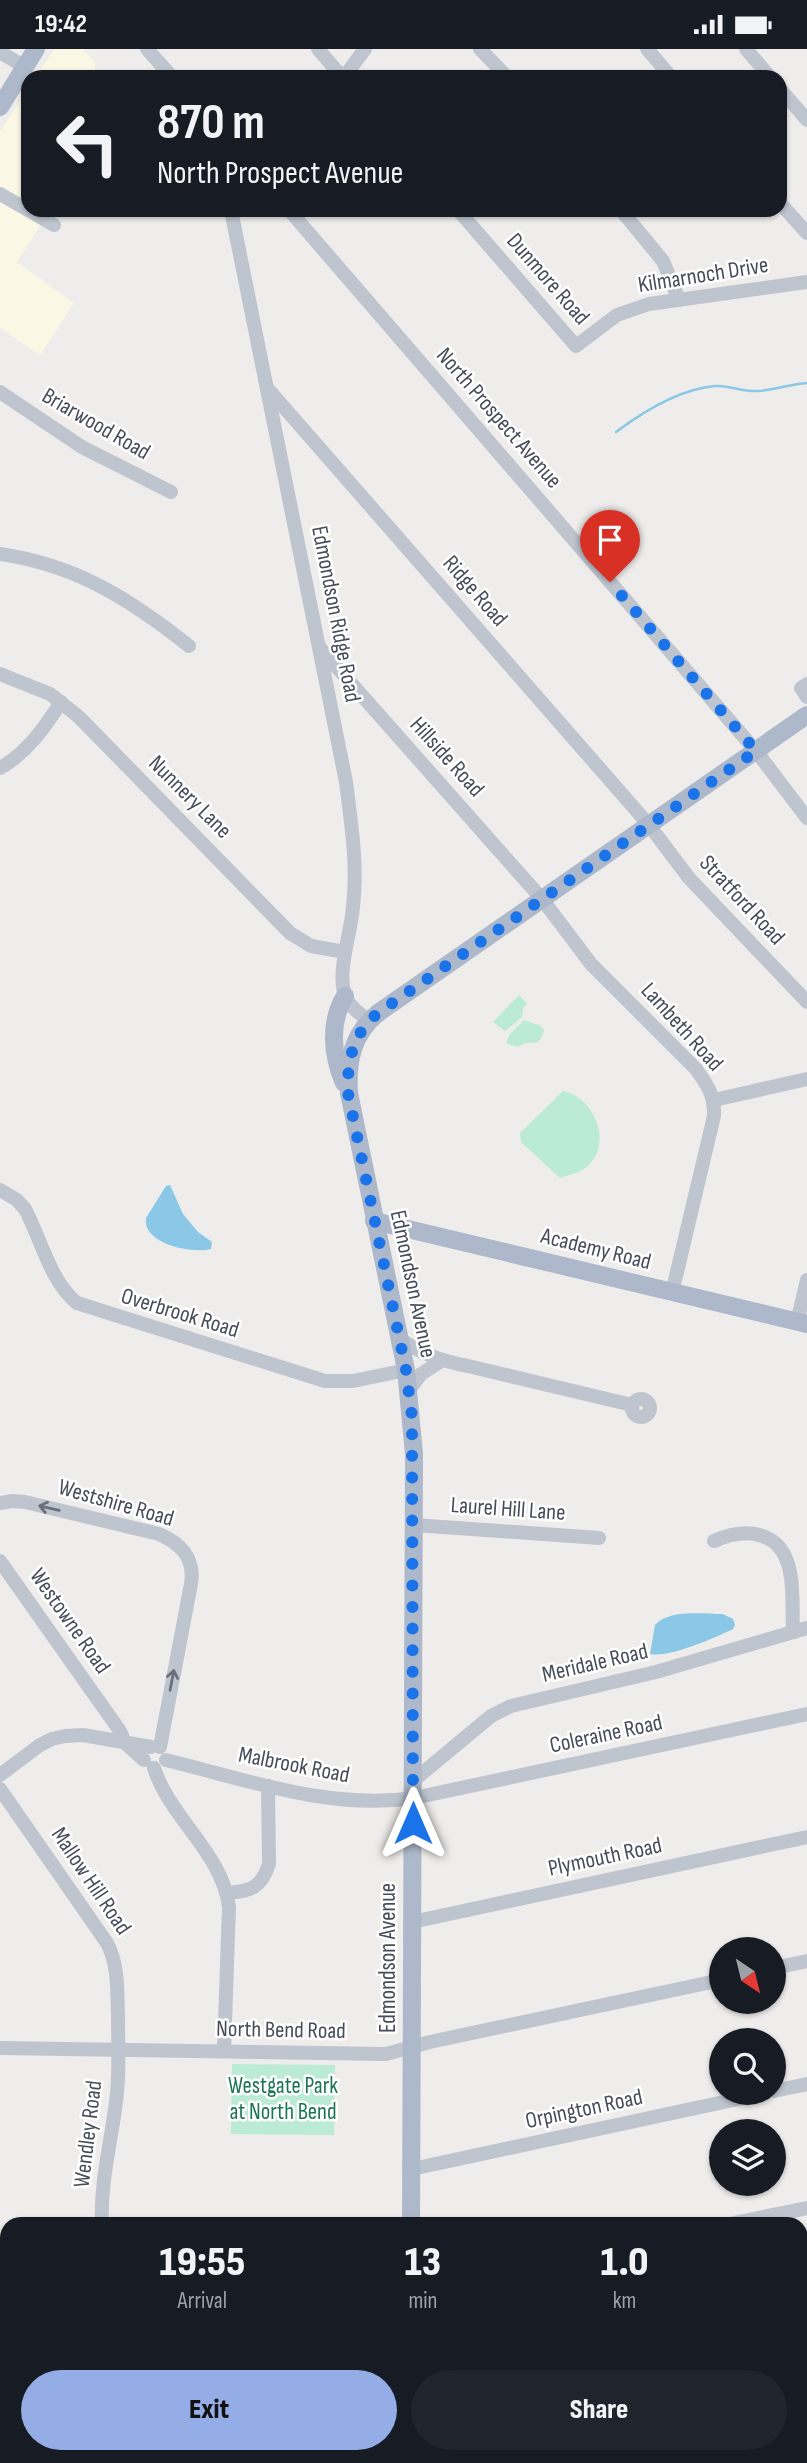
<!DOCTYPE html>
<html lang="en">
<head>
<meta charset="utf-8">
<style>
  body { margin:0; font-family:"Sofia Sans Condensed",sans-serif; background:#20242c; color:#f1f3f6; height:100vh; display:flex; flex-direction:column; font-size:26px; white-space:nowrap }
  * { box-sizing:border-box; margin:0 }
  p { font-size:23px; color:#9ea1a6 }
  .icon { flex:none; width:38px; height:38px; fill:none; stroke:currentColor; stroke-width:2; stroke-linecap:round; stroke-linejoin:round }
  .map { position:relative; flex:1; overflow:hidden }
  .side { position:absolute; left:0px; top:2168px; width:808px; height:247px; display:flex; flex-direction:column; background:#171b24; border-radius:21px 21px 0 0; box-shadow:0 2px 5px #0004 }
  .side>* { flex:none }
  .guide { position:absolute; left:21px; top:21px; width:766px; height:147px; border-radius:21px; box-shadow:0 2px 5px #0004; background:#171b24; color:#f1f3f6; overflow:hidden }
  .needle { width:46px; rotate:145deg }
  .controls { position:absolute; left:709px; top:1888px; display:grid; gap:14px }
  .controls a { display:grid; place-items:center; width:77px; height:77px; border-radius:50%; background:#171b24; box-shadow:0 2px 5px #0004; font-size:35px }
  .pin { position:absolute; display:grid; place-items:center; width:60px; height:60px; color:#fff; margin:-72px -30px; border-radius:50% 50% 50% 0; rotate:-45deg; box-shadow:0 0 7px #0007 }
  .pin .icon { rotate:45deg }
  .me { position:absolute; width:77px; margin:-38px; rotate:0deg; stroke-linejoin:round; filter:drop-shadow(0 0 5px #0008) }
  .turn { display:flex; align-items:center; gap:24px; height:147px; padding:0 21px; font-size:32px }
  .turn .icon { width:91px; height:91px; stroke-width:2.5 }
  .turn b { display:block; font-size:49px; line-height:60px }
  .eta { display:flex; justify-content:space-evenly; align-items:center; height:119px; text-align:center }
  .eta b { font-size:42px; font-weight:800; line-height:49px }
  .button { display:flex; gap:14px; margin-top:auto; padding:14px 21px }
  .button a { flex:1; height:80px; border-radius:42px; background:#94ade6; color:#111; font-size:28px; font-weight:800; line-height:80px; text-align:center }
  .button a+a { background:#20242c; color:#f1f3f6 }
  .status { display:flex; justify-content:space-between; align-items:center; height:49px; padding:0 35px; background:#171b24; direction:ltr }
  .status svg { height:19px; fill:currentColor }
  .map>svg:first-child { display:block }
</style>
</head>
<body>
<div class="status"><b>19:42</b><svg viewBox="0 0 49 12"><path d="M0 12V9h3v3zM5 12V6h3v6zM10 12V3h3v9zM15 12V0h3v12zM26 1h20v11H26zM47 4h2v5h-2z"/></svg></div>
<div class="map">
<svg width="807" height="2414" viewBox="0 0 807 2414">
  <rect width="100%" height="100%" fill="#efedec"/>
  <g fill="#faf7e5">
    <polygon points="54,0 83,0 94,12 96,28 36,28"/>
    <polygon points="28,40 28,161 50,161 17,213 74,254 40,306 0,279 0,82"/>
  </g>
  <g fill="#bcebd5">
    <polygon points="519,946 527,955 523,959 522,968 505,982 493,973"/>
    <path d="M 524,971 L 541,977 L 544,981 C 539,1002 531,988 518,998 L 506,994 L 510,985 Z"/>
    <path d="M 563,1042 C 595,1048 615,1097 585,1119 C 579,1124 568,1126 560,1129 L 521,1093 L 520,1084 Z"/>
    <polygon points="232,2015 335,2016 334,2086 231,2085"/>
  </g>
  <g fill="#8bc7e6">
    <path d="M 170,1136 L 183,1165 L 198,1183 L 212,1193 L 211,1200 C 192,1205 142,1195 146,1169 L 166,1137 Z"/>
    <path d="M 723,1565 L 733,1570 L 735,1576 L 733,1580 C 714,1589 670,1609 650,1605 L 655,1576 C 669,1560 702,1565 723,1565 Z"/>
  </g>
  <g fill="none" stroke-linecap="round" stroke-linejoin="round">
    <path stroke="#8bc7e6" stroke-width="2.5" d="M 616,383 C 644,362 679,340 715,337 C 729,336 743,343 758,342 C 775,341 790,335 807,334"/>
    <g stroke="#bec5ce" stroke-width="14">
      <polyline points="147,0 172,28"/>
      <polyline points="318,0 342,28"/>
      <polyline points="480,0 507,28"/>
      <polyline points="647,0 671,28"/>
      <polyline points="746,0 770,28"/>
      <polyline points="0,3 25,18"/>
      <polyline points="344,28 365,0"/>
      <polyline points="780,40 807,71"/>
      <polyline points="0,145 54,176"/>
      <polyline points="780,154 807,184"/>
      <path d="M 231,161 L 346,733 C 351,774 358,816 353,858 C 351,884 338,918 344,944 C 348,957 359,964 369,972"/>
      <polyline points="289,161 756,702 807,769"/>
      <polyline points="458,161 576,297 617,266 649,255 807,233"/>
      <polyline points="621,161 663,212 679,251"/>
      <polyline points="268,340 649,776 689,829 807,953"/>
      <polyline points="0,343 82,398 171,443"/>
      <path d="M 0,505 C 76,516 130,550 189,597"/>
      <path d="M 319,598 L 542,850 L 591,915 L 696,1020 C 707,1035 715,1047 714,1067 L 672,1244"/>
      <polyline points="0,625 50,645 79,668 290,884 311,897 345,903"/>
      <polyline points="807,635 801,639 807,648"/>
      <path d="M 0,719 C 27,704 45,678 61,653"/>
      <polyline points="714,1051 807,1030"/>
      <path d="M 0,1141 L 17,1151 L 25,1160 C 41,1190 50,1232 77,1254 L 325,1332 L 353,1332 L 406,1321"/>
      <polyline points="797,1273 807,1231"/>
      <path d="M 400,1290 C 422,1305 441,1312 468,1317 L 632,1356"/>
      <polyline points="409,1341 421,1325 441,1312"/>
      <circle cx="641" cy="1359" r="9"/>
      <path d="M 0,1454 L 12,1452 L 25,1453 L 159,1485 C 182,1495 195,1510 191,1535 L 160,1698"/>
      <polyline points="414,1476 599,1489"/>
      <path d="M 714,1492 C 746,1478 782,1481 790,1523 C 794,1542 792,1563 793,1583"/>
      <polyline points="0,1512 120,1682 125,1694 144,1711"/>
      <path d="M 166,1711 C 247,1731 329,1761 414,1749 L 807,1665"/>
      <path d="M 154,1719 C 170,1769 223,1805 229,1858 L 224,2002"/>
      <polyline points="0,1726 40,1696 52,1690 65,1687 83,1686 151,1698"/>
      <polyline points="413,1732 491,1667 511,1657 656,1623 807,1579"/>
      <path d="M 0,1740 L 107,1894 C 119,1917 117,1942 118,1967 C 118,1996 120,2025 116,2053 C 111,2094 100,2133 102,2175"/>
      <path d="M 228,1844 C 251,1842 261,1839 269,1815 L 268,1737"/>
      <polyline points="412,1873 807,1788"/>
      <polyline points="774,1919 807,1912"/>
      <polyline points="0,1999 386,2005 430,1993 721,1931"/>
      <polyline points="774,2042 807,2035"/>
      <polyline points="412,2120 766,2044"/>
      <polyline points="729,2175 807,2159"/>
      <polyline points="0,2206 7,2206"/>
      <polyline points="802,2299 807,2298"/>
      <polyline points="0,2336 7,2335"/>
      <polyline points="118,2408 118,2414"/>
      <polyline points="427,2408 427,2414"/>
      <polyline points="757,2408 758,2414"/>
    </g>
    <g stroke="#adb8ca" stroke-width="18">
      <polyline points="0,58 36,0"/>
      <path d="M 344,1034 C 332,1006 329,973 345,947"/>
      <polyline points="374,1172 807,1275"/>
      <path d="M 411,2175 L 414,1405 L 406,1321 L 349,1044 C 347,1013 352,985 378,964 L 807,666"/>
      <polyline points="364,2414 367,2408"/>
      <polyline points="409,2414 411,2408"/>
    </g>
  </g>
  <defs><path id="oneway-shaft" d="M-6 0H5M1.5-3L5.5 0L1.5 3" fill="none" stroke-width="1.6" stroke-linecap="round" stroke-linejoin="round" transform="scale(1.75)"/></defs>
  <g stroke="#6a717c">
    <use href="#oneway-shaft" transform="translate(49 1459) rotate(-167)"/>
    <use href="#oneway-shaft" transform="translate(172 1631) rotate(-79)"/>
  </g>
  <g fill="none" stroke-linecap="round" stroke-linejoin="round">
    <path stroke="#1a73e8" stroke-width="12" stroke-dasharray="0 21.6" d="M 413,1774 L 412,1368 L 406,1321 L 348,1044 C 347,1013 352,985 378,964 L 756,702 L 610,533"/>
  </g>
  <g text-anchor="middle" dominant-baseline="central" stroke-width="5" stroke-linejoin="round" paint-order="stroke">
    <g font-size="23" fill="#464d59" stroke="#fff">
      <text transform="translate(703 226) rotate(-9)">Kilmarnoch Drive</text>
      <text transform="translate(548 230) rotate(49)">Dunmore Road</text>
      <text transform="translate(499 369) rotate(49)">North Prospect Avenue</text>
      <text transform="translate(96 375) rotate(30)">Briarwood Road</text>
      <text transform="translate(475 542) rotate(49)">Ridge Road</text>
      <text transform="translate(336 565) rotate(79)">Edmondson Ridge Road</text>
      <text transform="translate(447 708) rotate(48)">Hillside Road</text>
      <text transform="translate(190 748) rotate(45)">Nunnery Lane</text>
      <text transform="translate(742 851) rotate(47)">Stratford Road</text>
      <text transform="translate(682 978) rotate(48)">Lambeth Road</text>
      <text transform="translate(596 1200) rotate(14)">Academy Road</text>
      <text transform="translate(413 1235) rotate(78)">Edmondson Avenue</text>
      <text transform="translate(180 1264) rotate(17)">Overbrook Road</text>
      <text transform="translate(116 1454) rotate(16)">Westshire Road</text>
      <text transform="translate(508 1460) rotate(4)">Laurel Hill Lane</text>
      <text transform="translate(70 1572) rotate(55)">Westowne Road</text>
      <text transform="translate(595 1614) rotate(-13)">Meridale Road</text>
      <text transform="translate(606 1685) rotate(-12)">Coleraine Road</text>
      <text transform="translate(294 1716) rotate(11)">Malbrook Road</text>
      <text transform="translate(605 1808) rotate(-12)">Plymouth Road</text>
      <text transform="translate(91 1832) rotate(56)">Mallow Hill Road</text>
      <text transform="translate(388 1909) rotate(-90)">Edmondson Avenue</text>
      <text transform="translate(281 1981) rotate(1)">North Bend Road</text>
      <text transform="translate(584 2060) rotate(-12)">Orpington Road</text>
      <text transform="translate(88 2085) rotate(-83)">Wendley Road</text>
    </g>
    <g font-size="23" fill="#1b7555" stroke="#fff">
      <text x="283" y="2037">Westgate Park<tspan x="283" dy="26">at North Bend</tspan></text>
    </g>
  </g>
</svg>
<div class="controls">
<a><svg class="needle" viewBox="-14 -14 28 28"><path d="M0-13l5 13h-10z" fill="#e53935"/><path d="M0 13l5-13h-10z" fill="#9ea1a6"/></svg></a>
<a><svg class="icon" aria-label="search" viewBox="0 0 24 24"><circle cx="10" cy="10" r="6"/><path d="M15 15l6 6"/></svg></a>
<a><svg class="icon" aria-label="layers" viewBox="0 0 24 24"><path d="M12 4l9 5-9 5-9-5zM3 14l9 5 9-5"/></svg></a>
</div>
<div class="pin" style="left:610px;top:533px;background:#d93025"><svg class="icon" aria-label="arrive" viewBox="0 0 24 24"><path d="M6 21V4h12l-3 4 3 4H6"/></svg></div>
<svg class="me" style="left:413px;top:1774px" viewBox="-20 -20 40 40"><path d="M0-17L14 15 0 8-14 15z" fill="#1a73e8" stroke="#fff" stroke-width="4"/></svg>
<div class="guide">
<div class="turn"><svg class="icon" aria-label="left" viewBox="0 0 24 24"><path d="M17 20v-9H6M10 6l-5 5 5 5"/></svg><div><b>870 m</b>North Prospect Avenue</div></div>
</div>
<section class="side">
<div class="eta">
<div><b>19:55</b><p>Arrival</p></div>
<div><b>13</b><p>min</p></div>
<div><b>1.0</b><p>km</p></div>
</div>
<div class="button"><a>Exit</a><a>Share</a></div>
</section>
</div>
</body>
</html>
